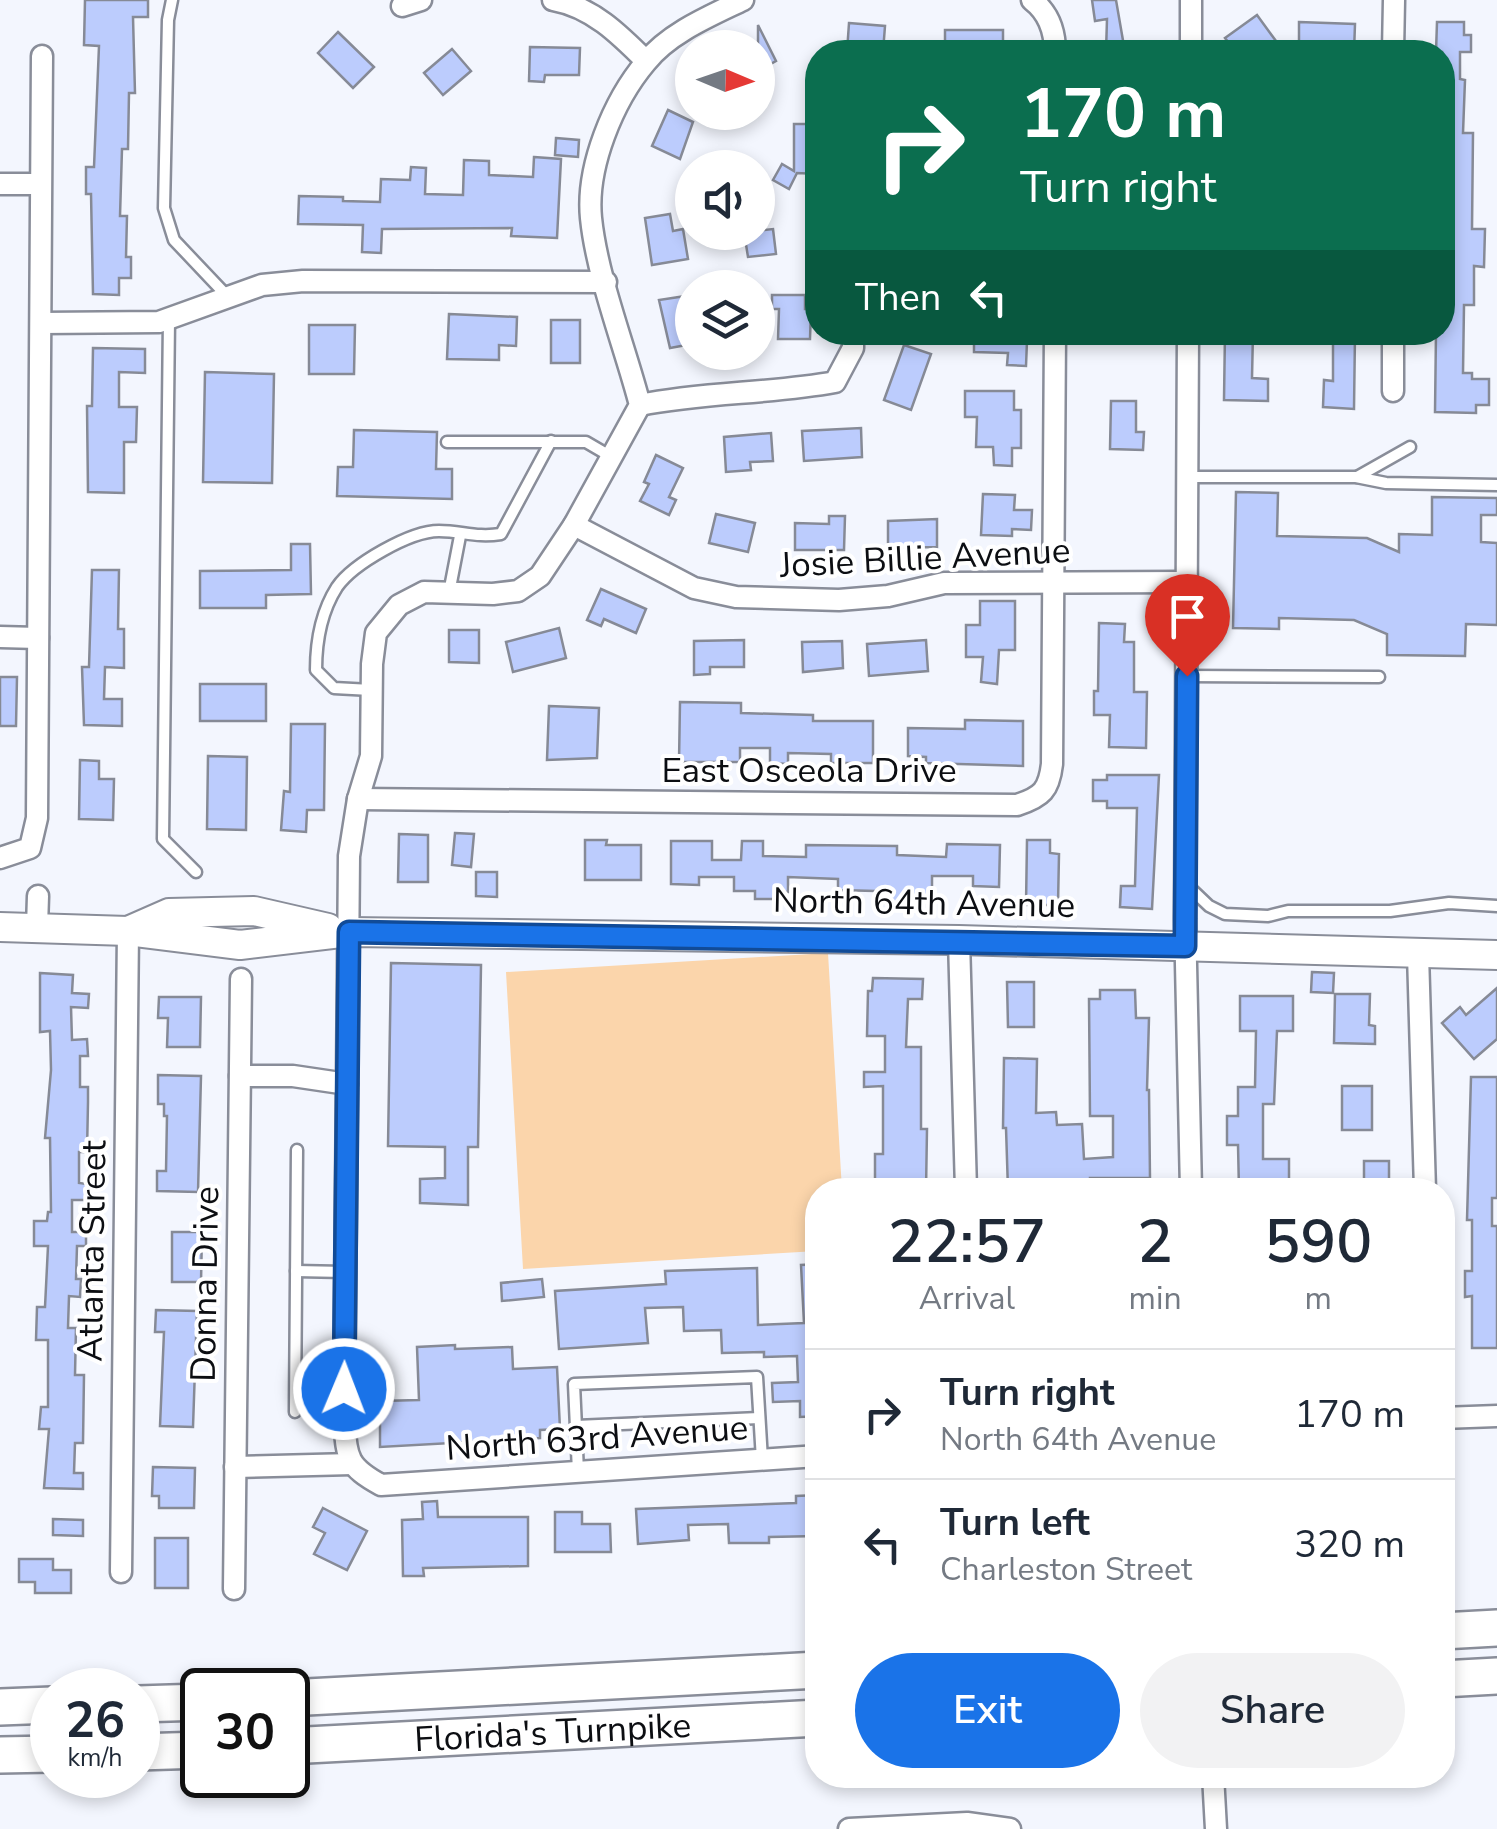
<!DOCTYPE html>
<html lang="en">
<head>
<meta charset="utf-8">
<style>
  body { margin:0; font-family:"Nunito Sans",sans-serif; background:#f2f2f3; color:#1f2937; height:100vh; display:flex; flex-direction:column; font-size:38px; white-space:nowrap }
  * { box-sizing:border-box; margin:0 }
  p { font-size:32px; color:#747a83 }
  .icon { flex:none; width:55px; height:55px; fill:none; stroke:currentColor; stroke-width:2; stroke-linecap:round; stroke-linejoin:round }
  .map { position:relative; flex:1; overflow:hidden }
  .details { position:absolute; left:805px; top:1178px; width:650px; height:610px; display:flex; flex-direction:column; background:#fff; border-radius:40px; box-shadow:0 5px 15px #0003 }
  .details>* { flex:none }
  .top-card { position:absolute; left:805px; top:40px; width:650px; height:305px; border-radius:40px; box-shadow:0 5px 15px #0003; background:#0b6e4f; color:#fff; overflow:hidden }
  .needle { width:65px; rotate:92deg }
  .buttons { position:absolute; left:675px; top:30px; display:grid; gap:20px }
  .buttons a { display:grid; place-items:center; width:100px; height:100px; border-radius:50%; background:#fff; box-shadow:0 5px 15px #0003; font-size:50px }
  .speed { position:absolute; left:30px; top:1668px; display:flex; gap:20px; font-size:50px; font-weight:700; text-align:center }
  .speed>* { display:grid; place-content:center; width:130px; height:130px; border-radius:50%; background:#fff; box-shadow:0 5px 15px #0003; line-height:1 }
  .speed small { font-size:25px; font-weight:400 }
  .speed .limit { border:5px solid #111; border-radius:15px; background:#fff; color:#111 }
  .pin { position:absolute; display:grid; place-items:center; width:85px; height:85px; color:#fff; margin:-102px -42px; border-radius:50% 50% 50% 0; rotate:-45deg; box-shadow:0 0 10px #0007 }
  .pin .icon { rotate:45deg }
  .me { position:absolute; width:110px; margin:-55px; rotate:1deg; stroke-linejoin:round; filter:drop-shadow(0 0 8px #0008) }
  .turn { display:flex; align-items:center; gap:35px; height:210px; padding:0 50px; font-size:45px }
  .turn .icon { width:130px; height:130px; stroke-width:2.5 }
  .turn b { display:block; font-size:70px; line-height:85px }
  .then { display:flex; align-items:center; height:95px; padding:0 50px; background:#0003; gap:20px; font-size:38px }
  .eta { display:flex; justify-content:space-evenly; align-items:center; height:170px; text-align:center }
  .eta b { font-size:60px; font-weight:600; line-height:70px }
  .action { display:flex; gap:20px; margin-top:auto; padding:20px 50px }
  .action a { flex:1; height:115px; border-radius:60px; background:#1a73e8; color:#fff; font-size:40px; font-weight:600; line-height:115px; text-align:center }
  .action a+a { background:#f2f2f3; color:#1f2937 }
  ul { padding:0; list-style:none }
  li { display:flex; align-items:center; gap:30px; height:130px; padding:0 50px; border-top:2px solid #e0e1e3 }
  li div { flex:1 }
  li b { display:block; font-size:38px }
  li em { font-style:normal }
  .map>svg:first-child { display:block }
</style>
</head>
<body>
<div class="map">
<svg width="1497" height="1829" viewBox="0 0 1497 1829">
  <rect width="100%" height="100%" fill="#f3f6fe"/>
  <polygon fill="#fbd5ab" points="828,953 842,1190 818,1190 817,1251 523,1269 506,972"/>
  <g fill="#bcccfd" stroke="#868a96" stroke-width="2.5">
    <polygon points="85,0 148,0 148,17 133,17 135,93 129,93 128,149 122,149 120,216 127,216 126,257 131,257 131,278 119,278 119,295 93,294 91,194 86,194 86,167 94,167 99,46 84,45"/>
    <polygon points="1092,0 1116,0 1125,52 1106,52 1107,19 1095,21"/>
    <polygon points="1257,15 1276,41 1260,52 1236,52 1225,38"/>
    <polygon points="1299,22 1355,24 1354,52 1332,52 1332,46 1299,46"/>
    <polygon points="1437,22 1464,22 1464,35 1471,35 1471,52 1460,52 1460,79 1465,80 1463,133 1473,133 1472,229 1485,229 1484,267 1474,266 1474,305 1464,305 1463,373 1472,373 1472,379 1489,379 1489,405 1476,405 1476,413 1435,412 1436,332 1442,332 1444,246 1442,52 1436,52"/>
    <polygon points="849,23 885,26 883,52 847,52"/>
    <polygon points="758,25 776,61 758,71"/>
    <rect x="945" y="30" width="58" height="22"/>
    <polygon points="338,32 374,67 353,88 318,53"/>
    <polygon points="530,47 580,48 579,75 545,75 544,82 529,81"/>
    <polygon points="452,49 471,71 443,95 424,73"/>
    <polygon points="668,110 693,122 680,159 652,146"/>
    <polygon points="794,124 818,124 818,174 797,173 789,189 773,180 782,164 794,171"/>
    <polygon points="556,138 579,140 578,157 555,155"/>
    <polygon points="534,157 561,159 557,238 511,236 512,228 382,229 381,253 362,252 363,225 298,224 299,196 343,197 343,201 380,202 381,179 410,180 411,167 426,168 425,194 463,195 464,160 489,161 489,175 533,177"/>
    <polygon points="670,214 673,231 683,229 688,259 652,265 645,218"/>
    <polygon points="773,229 776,254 748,257 744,232"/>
    <polygon points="692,295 692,344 670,348 659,300"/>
    <polygon points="772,295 805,295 805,309 811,309 810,339 778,339 779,309 772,309"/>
    <polygon points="449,314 517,317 516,346 499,345 499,360 447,359"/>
    <rect x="551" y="320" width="29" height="43"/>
    <polygon points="309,325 355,325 354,374 309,374"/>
    <polygon points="974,332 1012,332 1012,340 1027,341 1026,366 1007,365 1008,353 974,352"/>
    <polygon points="1225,332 1253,332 1252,378 1268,379 1268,401 1224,400"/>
    <polygon points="1333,334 1355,334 1354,409 1323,407 1324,380 1333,381"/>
    <polygon points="904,345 931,354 911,410 884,400"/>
    <polygon points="93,348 145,349 145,373 119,372 119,407 137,407 136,442 124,442 124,493 88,492 87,406 92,406"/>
    <polygon points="205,372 274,374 272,483 203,482"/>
    <polygon points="965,391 1014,391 1014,410 1021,410 1021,448 1012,448 1012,466 994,465 993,447 976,447 977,417 965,417"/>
    <polygon points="1111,401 1136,401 1136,432 1144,432 1143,450 1110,449"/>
    <polygon points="861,428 862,457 804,461 802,431"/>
    <polygon points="354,430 437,432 436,469 452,469 452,499 337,496 338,467 353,467"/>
    <polygon points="771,433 773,461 750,462 751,470 726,472 724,437"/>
    <polygon points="656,455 683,468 669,497 676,500 669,515 640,501 649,484 644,482"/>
    <polygon points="1236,492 1278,493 1277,536 1367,538 1399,552 1399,534 1432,535 1432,497 1497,498 1497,515 1481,515 1481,542 1497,543 1497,625 1466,624 1465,656 1387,655 1387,634 1354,620 1279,618 1279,629 1233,628"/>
    <polygon points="983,494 1015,495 1014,510 1032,510 1031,530 1012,529 1012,536 981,535"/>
    <polygon points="716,514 755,523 748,552 709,543"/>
    <polygon points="829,516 845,516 844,550 795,550 795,523 829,524"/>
    <polygon points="937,519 937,547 888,548 888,521"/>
    <polygon points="291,544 310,544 311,594 266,595 266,608 200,608 200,571 291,570"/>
    <polygon points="92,570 119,570 118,629 124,629 124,668 105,667 104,699 122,699 122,726 84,725 82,667 89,667"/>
    <polygon points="601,589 646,609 636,633 604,619 601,626 587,620"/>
    <polygon points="980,601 1015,601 1015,650 999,650 997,684 981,682 983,657 966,657 966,625 980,625"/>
    <polygon points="1099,623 1125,624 1124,642 1134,642 1134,692 1147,692 1146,748 1109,747 1110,715 1094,715 1094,691 1098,691"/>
    <polygon points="559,628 566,658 513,672 506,642"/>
    <polygon points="449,630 479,630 479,663 449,662"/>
    <polygon points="744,640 744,667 710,667 710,674 694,675 694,641"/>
    <polygon points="926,640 928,671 869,676 867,644"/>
    <polygon points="842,641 843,668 803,672 802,642"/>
    <polygon points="0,677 17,677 16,726 0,726"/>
    <rect x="200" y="684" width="66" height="37"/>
    <polygon points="680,702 741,703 741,713 813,715 813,721 873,721 873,763 831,763 831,754 788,753 788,764 770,763 770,748 740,748 740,762 679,762"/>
    <polygon points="549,706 599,708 597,758 547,760"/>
    <polygon points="965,720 1023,721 1023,766 926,763 926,757 908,756 908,728 965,729"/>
    <polygon points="291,724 325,724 324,810 307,810 306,832 281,830 284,791 290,792"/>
    <polygon points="208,756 247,757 246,830 207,829"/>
    <polygon points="80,760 99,761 99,779 114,779 113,820 79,819"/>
    <polygon points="1107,775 1159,775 1152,909 1120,907 1121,886 1135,886 1137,808 1107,808 1107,801 1093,801 1093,780 1107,780"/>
    <polygon points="455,833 474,834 471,867 452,865"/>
    <polygon points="399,834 428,835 428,882 398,882"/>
    <polygon points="585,840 607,840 606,845 641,845 641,880 585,880"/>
    <polygon points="1027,840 1050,840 1050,853 1059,854 1058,905 1026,905"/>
    <polygon points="671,841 712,841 712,860 741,860 742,841 763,841 763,856 806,857 806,845 897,846 897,855 946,857 947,844 1000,845 999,887 973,886 973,876 932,876 932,896 903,895 903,903 875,903 875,891 838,890 838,879 788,877 788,892 776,892 776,899 755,899 755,891 734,891 734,877 699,877 699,885 671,884"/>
    <polygon points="476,872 497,872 497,897 476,896"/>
    <polygon points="391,963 481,965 478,1147 468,1147 468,1205 420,1203 420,1179 445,1178 445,1147 388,1146"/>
    <polygon points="1312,972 1334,973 1333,993 1311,992"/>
    <polygon points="40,973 73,975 72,993 89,994 88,1008 71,1007 72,1040 87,1039 88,1056 80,1056 80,1087 88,1087 88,1102 87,1152 79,1152 79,1183 87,1184 87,1200 72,1200 72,1232 86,1232 86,1246 77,1246 76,1279 81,1279 80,1297 69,1296 68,1328 76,1328 75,1375 84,1375 83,1443 75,1443 74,1473 83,1473 83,1489 44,1488 49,1429 39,1429 41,1407 48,1407 48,1340 36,1340 37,1307 45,1307 48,1246 34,1246 34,1221 47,1221 48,1212 51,1212 50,1138 45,1138 51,1070 50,1031 40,1032"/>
    <polygon points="873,978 923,979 922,999 908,999 906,1047 921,1047 921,1129 927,1129 926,1190 875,1190 875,1154 883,1154 883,1086 864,1087 864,1072 885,1072 885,1036 867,1036 868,991 872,991"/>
    <polygon points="1007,982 1034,982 1034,1027 1008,1027"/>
    <polygon points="1497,988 1497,1039 1474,1059 1442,1023 1460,1007 1466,1015"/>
    <polygon points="1100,990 1135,990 1136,1018 1149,1018 1147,1090 1149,1090 1150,1178 1090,1178 1090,1190 1008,1190 1006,1128 1003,1128 1004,1058 1037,1059 1036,1113 1056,1112 1057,1125 1082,1124 1084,1159 1113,1157 1113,1116 1090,1116 1089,999 1100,999"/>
    <polygon points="1335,994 1370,994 1369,1025 1375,1026 1375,1044 1334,1043"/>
    <polygon points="1240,996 1293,996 1293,1031 1277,1031 1274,1104 1263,1104 1263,1159 1289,1159 1289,1190 1239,1190 1238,1145 1227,1145 1227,1116 1238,1116 1238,1087 1255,1087 1256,1031 1240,1031"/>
    <polygon points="159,997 201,997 200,1047 167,1047 168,1018 158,1018"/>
    <polygon points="158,1075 201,1076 198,1192 157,1191 157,1171 166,1171 167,1116 164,1116 164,1104 158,1104"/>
    <polygon points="1471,1077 1497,1077 1497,1198 1492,1198 1492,1226 1497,1226 1497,1348 1472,1348 1472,1296 1465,1297 1465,1271 1472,1271 1472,1220 1467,1220"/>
    <rect x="1342" y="1086" width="30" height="44"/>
    <rect x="1364" y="1161" width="25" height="29"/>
    <polygon points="172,1232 202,1232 201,1282 172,1282"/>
    <polygon points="818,1264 818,1416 800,1417 800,1401 773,1402 772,1383 798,1382 797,1356 764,1357 764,1352 722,1353 721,1330 684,1331 683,1307 645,1308 648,1343 559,1349 555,1291 666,1284 665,1271 757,1268 758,1325 804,1323 801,1265"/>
    <polygon points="542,1279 544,1297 502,1301 501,1283"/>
    <polygon points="156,1310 197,1311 193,1427 160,1426 164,1332 155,1332"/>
    <polygon points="455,1345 455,1349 512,1347 513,1369 557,1367 560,1429 540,1430 540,1438 380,1447 380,1401 419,1400 417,1347"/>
    <polygon points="153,1467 195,1468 194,1508 159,1508 159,1496 152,1496"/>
    <polygon points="818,1495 818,1536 769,1537 769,1543 729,1543 728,1524 688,1525 689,1540 638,1544 636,1509 796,1503 796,1496"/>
    <polygon points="437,1501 438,1517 528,1517 528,1566 423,1568 424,1576 403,1576 402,1520 423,1519 422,1502"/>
    <polygon points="323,1508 367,1531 347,1570 314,1554 325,1533 313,1527"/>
    <polygon points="555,1512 582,1512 582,1524 610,1524 611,1552 555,1552"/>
    <polygon points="53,1519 83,1520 83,1536 53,1535"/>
    <rect x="155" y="1538" width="33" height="50"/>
    <polygon points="19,1559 53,1559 53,1570 71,1570 71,1593 35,1593 35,1582 19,1582"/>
  </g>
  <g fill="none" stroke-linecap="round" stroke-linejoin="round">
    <defs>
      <g id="lane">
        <polyline points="172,0 168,20 164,208 174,240 228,297"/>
        <polyline points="169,319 163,839 196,872"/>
        <polyline points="447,442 586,442 610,456"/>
        <polyline points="1186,477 1356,477 1386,483 1497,485"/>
        <polyline points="1357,477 1410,447"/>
        <polyline points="449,593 460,536"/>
        <polyline points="1187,676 1379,677"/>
        <path d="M 371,690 L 334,688 L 316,670 C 316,641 321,612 337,587 C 353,564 410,531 439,531 C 462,531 476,538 501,534 L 551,441"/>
        <polyline points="1188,886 1209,906 1225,914 1268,916 1288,911 1390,911 1449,903 1497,906"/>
        <polyline points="296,1271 345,1272"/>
        <polyline points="295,1412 297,1150"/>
        <polyline points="576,1426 759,1418"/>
        <polyline points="578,1472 574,1384 757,1377 762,1460"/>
      </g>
      <g id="street">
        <path d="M 553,0 C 592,7 619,34 646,61"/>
        <path d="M 743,0 C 710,16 669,33 646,62 C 613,101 586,167 591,218 C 597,277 625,347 640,405 L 574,525 L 540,576 L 518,591 L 493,594 L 424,592 L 399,605 L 376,633 L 372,664 L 371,756 L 358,799 L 349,856 L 344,1419 C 347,1457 346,1466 381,1485 L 818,1456"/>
        <path d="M 1032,0 C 1049,13 1055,32 1055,52"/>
        <polyline points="402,6 421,0"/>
        <polyline points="1191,52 1191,0"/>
        <polyline points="1393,52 1394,0"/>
        <polyline points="0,184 39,184"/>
        <polyline points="42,323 159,322 262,285 303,281 606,282"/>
        <polyline points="1188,332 1185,919 1191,1190"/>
        <polyline points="1393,391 1393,332"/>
        <path d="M 640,405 C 704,392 770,394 835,382 L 853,348 L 853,332"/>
        <polyline points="574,525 694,588 736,597 839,600 888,596 944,583 1185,582"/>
        <polyline points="0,637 38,638"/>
        <path d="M 358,799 L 1017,805 C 1042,797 1049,790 1052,764 L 1055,332"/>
        <polyline points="0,858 30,848 37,818 42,56"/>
        <polyline points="37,927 38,896"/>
        <polyline points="959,940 966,1190"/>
        <polyline points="1418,954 1425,1190"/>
        <polyline points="240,1076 293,1076 347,1084"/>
        <polyline points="1442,1418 1497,1416"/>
        <polyline points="235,1467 352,1464"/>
        <polyline points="121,1572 128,931"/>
        <polyline points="234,1589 241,979"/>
        <polyline points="1213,1775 1216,1829"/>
        <polyline points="849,1829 967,1823 1010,1829"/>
      </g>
      <g id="secondary">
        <polyline points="0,927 128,931 240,945 349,932 959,940 1497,955"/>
        <polyline points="128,931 169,913 254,911 328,928"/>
      </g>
      <g id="highway">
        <polyline points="1442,1631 1497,1628"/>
        <polyline points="1442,1679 1497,1676"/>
        <polyline points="288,1698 818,1670"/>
        <polyline points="138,1704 202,1702"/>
        <polyline points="0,1707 52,1705"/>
        <path id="s1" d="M 288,1746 L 818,1718"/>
        <polyline points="138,1752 202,1750"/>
        <polyline points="0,1755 52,1754"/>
      </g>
    </defs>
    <use href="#lane" stroke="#898d99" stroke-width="15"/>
    <use href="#street" stroke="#898d99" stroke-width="25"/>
    <use href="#secondary" stroke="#898d99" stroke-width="32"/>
    <use href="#highway" stroke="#898d99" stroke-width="40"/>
    <use href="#lane" stroke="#fff" stroke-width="10"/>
    <use href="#street" stroke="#fff" stroke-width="20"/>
    <use href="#secondary" stroke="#fff" stroke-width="28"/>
    <use href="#highway" stroke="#fff" stroke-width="35"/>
  </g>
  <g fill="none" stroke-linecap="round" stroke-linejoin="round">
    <defs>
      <polyline id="route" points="344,1389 349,932 1185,946 1187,676"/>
    </defs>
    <use href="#route" stroke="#114b97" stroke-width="25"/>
    <use href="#route" stroke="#1a73e8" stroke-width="18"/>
  </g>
  <g text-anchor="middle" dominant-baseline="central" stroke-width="8" stroke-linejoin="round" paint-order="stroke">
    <g font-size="35" fill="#0c0e12" stroke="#fff">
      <text transform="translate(925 558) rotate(-3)">Josie Billie Avenue</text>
      <text x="809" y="770">East Osceola Drive</text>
      <text transform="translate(924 903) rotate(1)">North 64th Avenue</text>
      <text transform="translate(92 1251) rotate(-89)">Atlanta Street</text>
      <text transform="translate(205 1284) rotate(-89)">Donna Drive</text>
      <text transform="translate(597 1438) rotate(-4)">North 63rd Avenue</text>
      <text stroke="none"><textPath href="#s1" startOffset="265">Florida's Turnpike</textPath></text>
    </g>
  </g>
</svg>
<div class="buttons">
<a><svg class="needle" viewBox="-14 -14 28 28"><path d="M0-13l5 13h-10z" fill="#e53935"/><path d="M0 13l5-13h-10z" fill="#747a83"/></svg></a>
<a><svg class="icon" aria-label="sound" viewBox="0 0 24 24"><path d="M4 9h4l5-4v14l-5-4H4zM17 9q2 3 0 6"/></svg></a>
<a><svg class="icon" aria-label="layers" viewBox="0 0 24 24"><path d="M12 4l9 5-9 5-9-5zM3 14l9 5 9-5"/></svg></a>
</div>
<div class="speed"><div>26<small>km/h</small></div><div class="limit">30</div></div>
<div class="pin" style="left:1187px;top:676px;background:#d93025"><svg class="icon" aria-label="arrive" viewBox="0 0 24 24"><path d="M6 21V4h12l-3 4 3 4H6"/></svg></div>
<svg class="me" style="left:344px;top:1389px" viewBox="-20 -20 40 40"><circle r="17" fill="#1a73e8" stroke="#fff" stroke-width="3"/><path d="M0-11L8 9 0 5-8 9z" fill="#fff"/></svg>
<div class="top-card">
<div class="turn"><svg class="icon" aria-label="right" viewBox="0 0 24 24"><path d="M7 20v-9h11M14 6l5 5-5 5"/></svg><div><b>170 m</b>Turn right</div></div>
<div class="then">Then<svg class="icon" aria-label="left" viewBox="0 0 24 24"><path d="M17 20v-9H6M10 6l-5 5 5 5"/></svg></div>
</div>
<section class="details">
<div class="eta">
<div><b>22:57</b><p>Arrival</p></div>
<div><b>2</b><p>min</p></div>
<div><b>590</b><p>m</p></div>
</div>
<ul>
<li><svg class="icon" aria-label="right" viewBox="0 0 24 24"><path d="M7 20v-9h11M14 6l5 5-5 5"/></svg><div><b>Turn right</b><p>North 64th Avenue</p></div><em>170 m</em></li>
<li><svg class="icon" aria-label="left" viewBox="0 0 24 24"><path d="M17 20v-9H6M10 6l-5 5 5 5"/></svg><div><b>Turn left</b><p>Charleston Street</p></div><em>320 m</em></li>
</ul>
<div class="action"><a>Exit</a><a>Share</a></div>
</section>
</div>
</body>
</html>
